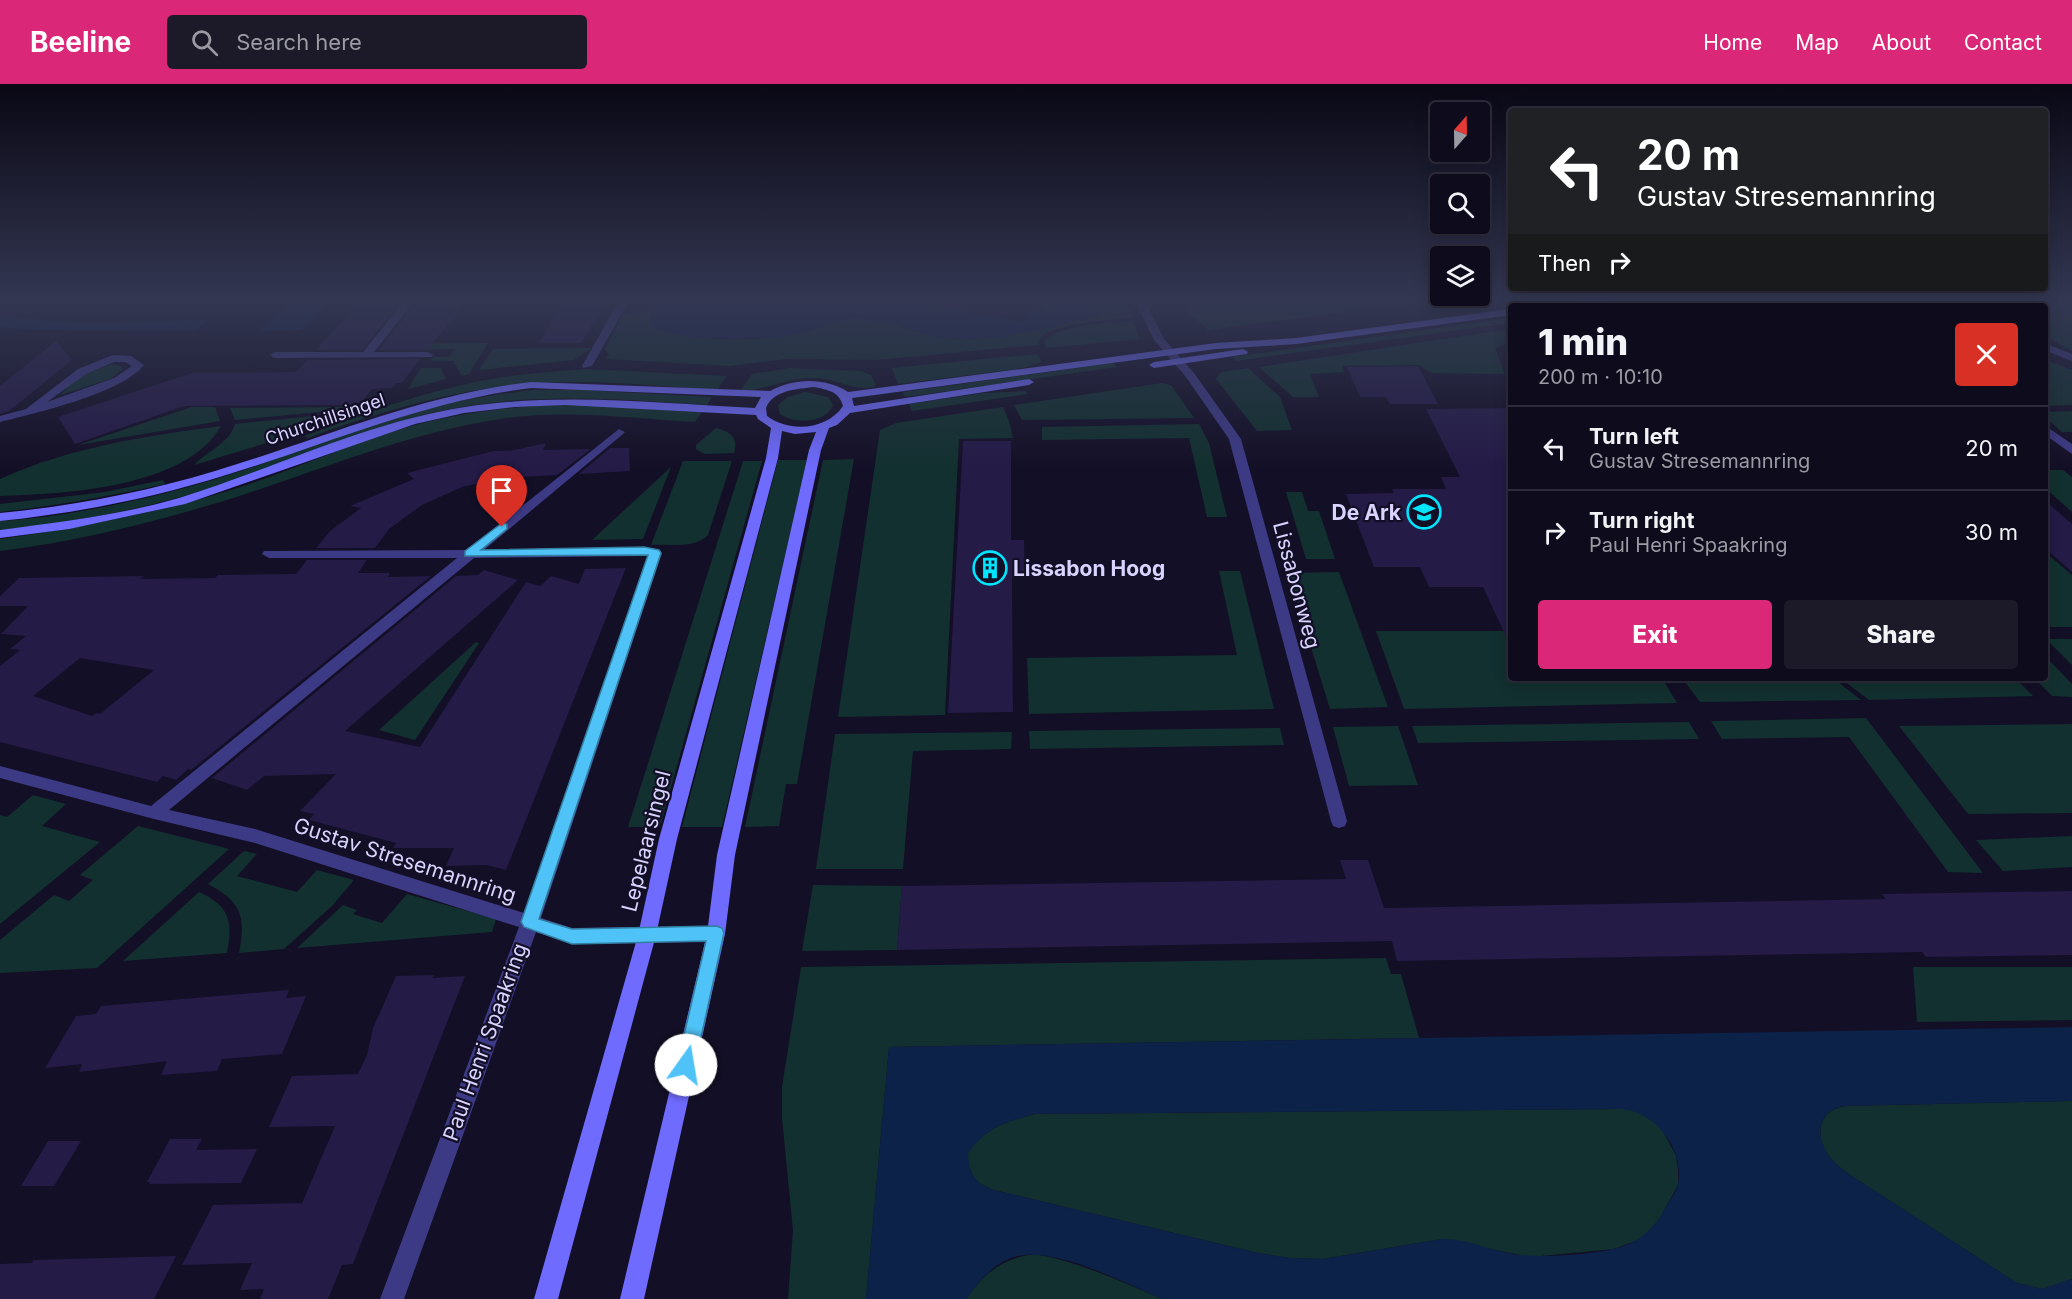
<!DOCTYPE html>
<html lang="en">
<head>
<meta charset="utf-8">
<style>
  body { margin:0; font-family:Inter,sans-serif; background:#1c1929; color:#f1f3f6; height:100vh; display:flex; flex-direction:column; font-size:22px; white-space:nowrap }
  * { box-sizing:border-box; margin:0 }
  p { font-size:20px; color:#9b9ba3 }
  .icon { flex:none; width:33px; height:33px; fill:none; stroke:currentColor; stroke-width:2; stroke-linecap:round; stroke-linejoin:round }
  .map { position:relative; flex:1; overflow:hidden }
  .side { position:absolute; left:1508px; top:219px; width:540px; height:378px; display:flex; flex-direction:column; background:#0e0b1c; border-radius:6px; box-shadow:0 3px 15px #0003,0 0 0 2px #2e2b3b }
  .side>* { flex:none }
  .guide { position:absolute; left:1508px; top:24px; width:540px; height:183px; border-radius:6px; box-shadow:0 3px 15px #0003,0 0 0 2px #2e2b3b; background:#202124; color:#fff; overflow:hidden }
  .needle { width:39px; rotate:20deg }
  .controls { position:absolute; left:1430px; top:18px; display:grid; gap:12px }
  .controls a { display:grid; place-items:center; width:60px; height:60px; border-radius:6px; background:#0e0b1c; box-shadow:0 3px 15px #0003,0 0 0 2px #2e2b3b; font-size:30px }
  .pin { position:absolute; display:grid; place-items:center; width:51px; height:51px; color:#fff; margin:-62px -26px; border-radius:50% 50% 50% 0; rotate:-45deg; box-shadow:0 0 6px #0007 }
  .pin .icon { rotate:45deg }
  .me { position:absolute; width:66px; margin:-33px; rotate:13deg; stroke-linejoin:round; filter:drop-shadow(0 0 4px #0008) }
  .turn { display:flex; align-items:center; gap:21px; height:126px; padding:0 30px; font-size:27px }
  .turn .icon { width:78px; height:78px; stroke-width:2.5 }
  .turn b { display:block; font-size:42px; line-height:51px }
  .then { display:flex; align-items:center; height:57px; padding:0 30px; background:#0003; gap:12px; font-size:22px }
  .round { display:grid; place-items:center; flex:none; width:63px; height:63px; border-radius:6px; background:#1c1929 }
  .summary { display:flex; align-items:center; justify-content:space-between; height:102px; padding:0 30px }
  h1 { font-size:36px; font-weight:800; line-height:45px }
  .cta { display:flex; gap:12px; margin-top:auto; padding:12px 30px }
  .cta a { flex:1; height:69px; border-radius:6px; background:#db2777; color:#fff; font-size:24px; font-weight:800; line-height:69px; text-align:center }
  .cta a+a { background:#1c1929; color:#f1f3f6 }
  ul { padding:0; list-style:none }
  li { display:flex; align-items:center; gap:18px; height:84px; padding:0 30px; border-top:2px solid #2e2b3b }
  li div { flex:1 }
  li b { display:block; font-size:22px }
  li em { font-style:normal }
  header { display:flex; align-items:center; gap:36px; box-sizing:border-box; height:84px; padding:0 30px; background:#db2777; color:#fff }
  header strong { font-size:28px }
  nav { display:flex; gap:33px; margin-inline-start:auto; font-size:21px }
  .search { width:420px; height:54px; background:#1c1929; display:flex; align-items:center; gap:15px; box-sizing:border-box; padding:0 21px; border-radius:6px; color:#9b9ba3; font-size:22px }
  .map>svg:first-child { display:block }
</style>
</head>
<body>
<header>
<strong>Beeline</strong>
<div class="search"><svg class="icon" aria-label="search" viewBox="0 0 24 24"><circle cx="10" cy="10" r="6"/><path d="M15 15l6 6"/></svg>Search here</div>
<nav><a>Home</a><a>Map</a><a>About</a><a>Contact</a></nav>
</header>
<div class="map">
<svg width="2072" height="1215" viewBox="0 0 2072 1215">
  <rect width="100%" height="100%" fill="#130f26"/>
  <g fill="#12302f">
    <polygon points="1184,215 1452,215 1208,246 1190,230"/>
    <polygon points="1751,215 1855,215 1856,217 1759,217 1763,222 1703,221"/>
    <polygon points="1975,215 2072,215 2072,267 2045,252 2044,222 1987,222"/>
    <path d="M 1094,218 L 1127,219 L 1133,233 C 1114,235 1054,240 1042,252 C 1040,254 1039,258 1038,261 L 876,276 L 786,275 L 730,282 L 606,275 L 609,271 L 605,265 L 623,230 L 654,226 L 650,234 L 652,242 C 689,260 766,257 805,248 C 822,244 835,234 853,234 C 885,233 916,251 947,254 C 999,259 1050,242 1100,231 Z"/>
    <polygon points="1510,234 1510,239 1236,277 1232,273"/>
    <path d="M 1133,237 L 1140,255 L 1046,264 L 1045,256 C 1062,240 1111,239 1133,237 Z"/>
    <polygon points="1510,245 1510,258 1495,264 1505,290 1432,289 1419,281 1342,282 1344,288 1310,290 1319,313 1293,313 1259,283"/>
    <polygon points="488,259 469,290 462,292 453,277 431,277 433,273 449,273 455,265 382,266 387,260"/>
    <polygon points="592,264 574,276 479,286 493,265"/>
    <polygon points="1037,270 1042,278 1023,284 898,300 892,284"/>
    <polygon points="2044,275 2072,286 2072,321 2045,322"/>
    <polygon points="1113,279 1117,283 905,313 903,308"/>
    <polygon points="112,280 120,282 123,285 110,295 60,311 80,292"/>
    <polygon points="421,284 441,284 446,295 408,305"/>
    <path d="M 789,284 L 861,287 L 871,291 L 876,302 C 856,309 836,294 815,294 C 789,293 766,306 740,307 L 752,290 Z"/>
    <polygon points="1248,284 1280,313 1292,346 1257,347 1216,295 1221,288"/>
    <path d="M 586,285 L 727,292 L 717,306 C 669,303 619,297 571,298 C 479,298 393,323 308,354 L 304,352 C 362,330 420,309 480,297 C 515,290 550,288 586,285 Z"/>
    <polygon points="1162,299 1171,301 1194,334 1022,336 1014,321"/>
    <path d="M 533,306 L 583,306 L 712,313 L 707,321 C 610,315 523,307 427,330 C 367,345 310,370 252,391 C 172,419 84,438 0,446 L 0,437 C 81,432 177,409 253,383 C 295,368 335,350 377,337 C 428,322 480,312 533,306 Z"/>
    <polygon points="1026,307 1028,310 912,327 909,320 984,309"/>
    <path d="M 805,308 L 828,313 L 833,321 C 825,340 795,340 780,330 L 778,321 L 788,313 Z"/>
    <path d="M 563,320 L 702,328 L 695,338 C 631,334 563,325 500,335 C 401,350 312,390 217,419 C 146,440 74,458 0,467 L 0,455 C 78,444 155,429 231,406 C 293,387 352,358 415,341 C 464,328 512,323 563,320 Z"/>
    <polygon points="192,323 215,323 220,337 78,361"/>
    <polygon points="351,323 340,326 235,336 230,324"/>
    <polygon points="1003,323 1009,337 1013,354 959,355 945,631 838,633 880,346 896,339"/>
    <polygon points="2072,327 2072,348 2062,348 2045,333 2045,328"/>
    <path d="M 313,332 L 340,332 L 263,360 L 194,381 C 208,366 228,361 235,340 Z"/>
    <polygon points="1199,340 1209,359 1227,433 1207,433 1189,354 1042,356 1042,343"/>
    <path d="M 221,342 C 186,404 64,410 0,412 L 0,395 C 70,363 146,352 221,342 Z"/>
    <path d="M 716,344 C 731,348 738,353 734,369 L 704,370 L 696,365 L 696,361 Z"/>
    <polygon points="854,375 797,700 786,700 779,742 745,743 823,376"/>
    <polygon points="778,376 807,376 722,743 682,743"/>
    <path d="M 683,377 L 732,377 L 708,451 C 695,465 669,460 651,461 Z"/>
    <polygon points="743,377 762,377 660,743 628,743"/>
    <polygon points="671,383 643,455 592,456"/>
    <polygon points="2045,386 2063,386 2072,393 2072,428 2045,404"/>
    <path d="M 163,396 L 165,400 C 110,412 56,422 0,428 L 0,420 L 105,408 Z"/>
    <polygon points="1286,408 1302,408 1308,427 1319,427 1335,475 1306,475"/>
    <polygon points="2044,467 2072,491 2072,543 2045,543"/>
    <polygon points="1219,487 1240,487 1274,625 1029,630 1027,574 1237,571"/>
    <polygon points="1339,488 1388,623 1330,625 1288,489"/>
    <polygon points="1376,547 1510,547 1510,594 1662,594 1677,619 1404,625"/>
    <polygon points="2046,555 2072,555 2072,581"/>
    <polygon points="476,558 479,559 415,656 379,646"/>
    <polygon points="2045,572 2072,600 2072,613 2052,612 2034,594 2044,594"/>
    <polygon points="1682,594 1833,594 1861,616 1700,618"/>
    <polygon points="1840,594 2015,594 2033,612 1869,616"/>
    <polygon points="1866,634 1983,789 1948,788 1849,653 1722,655 1711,637"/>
    <polygon points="1689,638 1699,655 1418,659 1412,642"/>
    <polygon points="2072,640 2072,729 1968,730 1899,642"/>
    <polygon points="1398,642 1418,701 1349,702 1333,643"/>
    <polygon points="1280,644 1284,661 1030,665 1029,647"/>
    <polygon points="1012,648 1011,665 913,667 903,785 816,785 835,650"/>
    <polygon points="33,711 66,720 42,742 100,758 0,840 0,731 7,733"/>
    <polygon points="138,742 229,765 97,884 0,889 0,856 54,811 69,817 93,796 80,791"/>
    <polygon points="2072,752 2072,783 2003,787 1976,756"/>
    <path d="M 244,767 L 257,770 L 237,792 L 297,808 L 317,786 L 354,796 L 332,822 L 284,865 L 239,869 C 246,833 242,818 208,800 Z"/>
    <polygon points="813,801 902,802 897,866 802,867"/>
    <path d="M 199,808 C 230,822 233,838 227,869 L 123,877 Z"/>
    <polygon points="407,810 496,835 492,848 297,864 343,821 357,826 353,830 382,839"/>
    <polygon points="1386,874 1391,890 1401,890 1419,954 889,963 866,1215 788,1215 793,1146 782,1034 782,1003 801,883"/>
    <polygon points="1913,883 2072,883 2072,936 1917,938"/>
    <path d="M 2072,1017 L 2072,1195 L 2043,1205 L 2017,1199 L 1850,1091 C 1843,1085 1834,1080 1829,1072 C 1814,1051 1818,1026 1846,1022 Z"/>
    <path d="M 1621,1025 L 1632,1025 L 1654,1037 L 1663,1047 L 1676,1072 L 1678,1085 L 1678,1101 L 1656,1141 L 1638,1156 L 1614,1165 L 1530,1173 L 1442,1155 L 1323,1175 L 1290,1174 L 1258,1169 L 994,1106 C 974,1099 969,1090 967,1069 C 987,1043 1005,1038 1035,1030 Z"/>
    <path d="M 1035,1170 C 1079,1178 1121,1197 1162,1215 L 966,1215 C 984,1189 1003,1174 1035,1170 Z"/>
  </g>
  <g fill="#0c2248" fill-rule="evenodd">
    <polygon points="293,215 331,215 301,246 260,247"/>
    <path d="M 659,215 L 705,215 L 709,220 L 811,222 L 847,215 L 939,215 L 942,216 L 940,222 L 969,226 L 967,229 L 1001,232 L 999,234 L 1023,238 L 1034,225 L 1040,225 L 1044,220 L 1039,219 L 1042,215 L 1094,218 L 1101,231 C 1051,243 999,259 947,254 C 916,251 885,234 854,234 C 835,234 822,243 806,248 C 766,257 689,259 652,243 L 650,234 Z"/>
    <path d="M 0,228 C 20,244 173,236 207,236 L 195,247 L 39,246 L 0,243 Z"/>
    <path d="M 2072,943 L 2072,1017 L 1845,1022 C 1818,1026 1814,1051 1829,1072 C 1834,1080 1843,1085 1850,1091 L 2017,1199 L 2042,1205 L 2072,1195 L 2072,1215 L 1162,1215 C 1125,1199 1059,1164 1018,1172 C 995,1177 979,1197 966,1215 L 866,1215 L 889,963 ZM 1621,1025 C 1655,1027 1685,1066 1678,1100 C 1677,1107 1671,1114 1668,1120 C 1655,1143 1641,1159 1613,1165 C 1587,1171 1535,1175 1509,1169 C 1485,1165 1466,1154 1442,1155 L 1323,1175 L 1290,1174 L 1258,1169 L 994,1106 C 974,1099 969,1090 968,1069 C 987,1043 1005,1038 1035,1030 Z"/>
  </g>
  <g fill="#241b47" fill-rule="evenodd">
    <polygon points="363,215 403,215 362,266 316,266"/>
    <polygon points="418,215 461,215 459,217 467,217 427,266 379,266"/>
    <polygon points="564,216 606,216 581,259 539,259"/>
    <polygon points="56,257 72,276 9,327 0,330 0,302"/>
    <polygon points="420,275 402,299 396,299 392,304 372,305 359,321 184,322 75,360 58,333 192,289 296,288 307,276"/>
    <polygon points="1418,282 1438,320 1390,320 1386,313 1360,313 1347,283"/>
    <polygon points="1510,324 1510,561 1483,503 1429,503 1420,483 1374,483 1346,410 1394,409 1392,405 1446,405 1441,393 1460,393 1426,325"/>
    <polygon points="963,357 1011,357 1011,456 1024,456 1025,494 1012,494 1013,628 948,629"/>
    <polygon points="546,359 543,366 591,365 557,391 504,394 484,398 462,403 422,421 389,445 375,464 316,464 330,447 361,424 350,422 414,395 407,389 494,367 510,367"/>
    <polygon points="610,364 629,364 630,387 579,390"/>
    <polygon points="2044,416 2072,440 2072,488 2044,463"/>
    <path d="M 307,476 L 367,476 L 358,489 L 390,489 L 388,493 L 431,492 L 191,686 L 188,685 L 176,696 L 163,692 L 157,698 L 0,658 L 0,582 L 20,566 L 10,565 L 26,552 L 1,550 L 28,522 L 0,522 L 0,512 L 19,494 L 144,492 L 140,495 L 215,494 L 218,491 L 296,490 ZM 80,574 L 92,576 L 154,586 L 100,630 L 96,629 L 92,632 L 33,612 Z"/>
    <polygon points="626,484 506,786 487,781 446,782 454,764 393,764 396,759 309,736 314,730 300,727 336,690 264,692 247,706 212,694 456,492 478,491 484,486 518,496 345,647 420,663 526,498 540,502 551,492 579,500 585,485"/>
    <polygon points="1340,776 1368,776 1384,824 1886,815 1882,810 2072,807 2072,871 1926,873 1922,868 1397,877 1392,857 897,866 902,802 1346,795"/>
    <polygon points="434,891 432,894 465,892 353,1180 342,1181 328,1215 260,1215 264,1205 240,1206 252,1179 182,1181 213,1121 302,1119 335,1042 269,1043 292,992 358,990 367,971 373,944 396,892"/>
    <polygon points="289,906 286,914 306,912 282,970 222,975 217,987 161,991 167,977 79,988 82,980 45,984 76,932 96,930 101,922"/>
    <polygon points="170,1055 202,1055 196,1066 257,1065 241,1099 149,1100 150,1098 147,1098"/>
    <polygon points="48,1057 81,1057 54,1102 21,1102"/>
    <polygon points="176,1172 154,1215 0,1215 0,1180 32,1179 33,1176"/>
  </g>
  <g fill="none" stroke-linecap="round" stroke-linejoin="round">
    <g fill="#3d3a85" fill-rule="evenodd">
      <polygon points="406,215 416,215 374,268 428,268 433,271 432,273 275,274 270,271 275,268 363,268"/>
      <polygon points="620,215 630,215 592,282 583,284 582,282"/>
      <polygon points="1134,215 1144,215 1164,255 1194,289 1241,355 1347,737 1345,742 1339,744 1333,742 1331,737 1229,355 1186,293 1154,256"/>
      <polygon points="1951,215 1963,215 1974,222 1962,222"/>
      <polygon points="2044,259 2072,270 2072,277 2044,266"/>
      <path d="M 113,271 L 131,272 L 144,281 C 122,309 36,329 0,338 L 0,332 L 26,325 L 78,285 ZM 114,278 L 125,278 L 132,282 L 114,294 L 47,318 L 86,290 Z"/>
      <polygon points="2044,341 2072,360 2072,370 2044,350"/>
      <path d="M 619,345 L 625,348 L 623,350 L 484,466 L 644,463 L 660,466 L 662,469 L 541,834 L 572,844 L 716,842 L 722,845 L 725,850 L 722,855 L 716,858 L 572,860 L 536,848 L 404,1215 L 380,1215 L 519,843 L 255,759 L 154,735 L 0,694 L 0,682 L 151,722 L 457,474 L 269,474 L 262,470 L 264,467 L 467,466 ZM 648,472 L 524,829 L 255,745 L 169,726 L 474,474 Z"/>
    </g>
    <g fill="#6f6bff" fill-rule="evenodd">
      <path d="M 1588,215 L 1615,215 C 1602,224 1569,222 1552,222 L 1557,219 Z"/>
      <path d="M 1510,225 L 1510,231 L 1296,260 L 1216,265 L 852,314 L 854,322 L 1029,295 L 1034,298 L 1029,301 L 850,329 L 837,341 L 829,344 L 821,366 L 735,771 L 725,850 L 644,1215 L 620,1215 L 707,850 L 717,771 L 809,366 L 816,348 L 795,350 L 782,347 L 778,374 L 677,755 L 656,851 L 558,1215 L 534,1215 L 638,851 L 659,755 L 766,374 L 771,344 L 758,335 L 756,331 L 565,321 L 515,323 L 464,329 L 415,340 L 185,420 L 69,445 L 0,454 L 0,446 C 60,438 121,431 179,414 C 274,385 366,338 465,323 C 561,308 659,319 755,324 L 761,313 L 531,304 C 424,317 328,360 226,391 C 153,414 77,429 0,437 L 0,429 C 73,422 145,408 215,387 C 322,355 419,311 531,298 L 770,307 C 794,294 825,293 848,308 L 1216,259 L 1296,254 ZM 814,303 C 828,306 839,307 843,322 C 827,346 790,349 767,332 L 766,324 C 773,306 797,305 814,303 Z"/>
      <polygon points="1243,265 1248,268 1247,270 1154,284 1149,281 1154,278"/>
    </g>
  </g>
  <linearGradient id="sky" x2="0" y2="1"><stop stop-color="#0a0815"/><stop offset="0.56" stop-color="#333752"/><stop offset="1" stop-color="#333752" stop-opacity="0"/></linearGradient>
  <rect width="2072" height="385" fill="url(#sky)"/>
  <polygon fill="#4fc3f7" stroke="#337fa1" stroke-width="1.5" points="502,439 507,440 507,445 481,466 644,463 659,466 661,469 539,835 572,845 716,842 722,844 724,849 695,981 693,987 686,990 680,987 677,981 706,857 572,860 524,843 521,838 648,471 465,472 465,467"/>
  <defs>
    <symbol id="school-ring" viewBox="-11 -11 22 22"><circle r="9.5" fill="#130f26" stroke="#00e5ff" stroke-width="1.5"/><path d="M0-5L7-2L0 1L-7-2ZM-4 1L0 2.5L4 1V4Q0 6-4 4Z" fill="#00e5ff"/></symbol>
    <symbol id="building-ring" viewBox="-11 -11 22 22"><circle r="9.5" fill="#130f26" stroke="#00e5ff" stroke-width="1.5"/><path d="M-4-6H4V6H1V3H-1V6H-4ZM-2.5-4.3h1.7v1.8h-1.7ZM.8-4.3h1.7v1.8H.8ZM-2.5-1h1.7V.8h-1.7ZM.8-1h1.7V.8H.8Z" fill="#00e5ff"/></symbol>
  </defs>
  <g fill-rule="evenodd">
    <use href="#school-ring" x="1405" y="409" width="38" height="38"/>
    <use href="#building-ring" x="971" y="465" width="38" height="38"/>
  </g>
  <g text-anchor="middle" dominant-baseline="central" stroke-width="4.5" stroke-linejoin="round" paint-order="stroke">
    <g font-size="18" fill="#d9d4ff" stroke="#130f26">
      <text transform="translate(325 335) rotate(-19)">Churchillsingel</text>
    </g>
    <g font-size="21" font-weight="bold" fill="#d9d4ff" stroke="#130f26" text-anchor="end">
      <text x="1401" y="428">De Ark</text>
      <text x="1013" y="484" text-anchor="start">Lissabon Hoog</text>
    </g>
    <g font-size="21" fill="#d9d4ff" stroke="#130f26">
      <text transform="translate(1297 501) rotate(75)">Lissabonweg</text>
      <text transform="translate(646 757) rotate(-76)">Lepelaarsingel</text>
      <text transform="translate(405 776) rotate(18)">Gustav Stresemannring</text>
      <text transform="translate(485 958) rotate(-70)">Paul Henri Spaakring</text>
    </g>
  </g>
</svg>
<div class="controls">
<a><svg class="needle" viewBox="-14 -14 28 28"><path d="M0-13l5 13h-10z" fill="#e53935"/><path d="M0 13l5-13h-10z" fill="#9b9ba3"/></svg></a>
<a><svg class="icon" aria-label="search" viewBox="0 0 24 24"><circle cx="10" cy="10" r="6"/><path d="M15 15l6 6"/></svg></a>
<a><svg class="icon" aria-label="layers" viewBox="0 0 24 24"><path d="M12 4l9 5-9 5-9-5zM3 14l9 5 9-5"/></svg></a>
</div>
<div class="pin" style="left:502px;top:443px;background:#d93025"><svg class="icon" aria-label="arrive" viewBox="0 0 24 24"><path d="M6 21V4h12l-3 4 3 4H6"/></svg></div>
<svg class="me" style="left:686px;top:981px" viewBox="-20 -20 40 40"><circle r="19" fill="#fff"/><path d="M0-13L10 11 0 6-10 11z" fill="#4fc3f7"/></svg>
<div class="guide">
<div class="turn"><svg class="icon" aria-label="left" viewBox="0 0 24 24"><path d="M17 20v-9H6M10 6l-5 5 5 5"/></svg><div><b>20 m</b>Gustav Stresemannring</div></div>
<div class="then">Then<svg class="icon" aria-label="right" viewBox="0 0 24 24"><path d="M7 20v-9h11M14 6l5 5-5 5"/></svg></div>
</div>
<section class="side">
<div class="summary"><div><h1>1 min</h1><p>200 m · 10:10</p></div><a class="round" style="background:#d93025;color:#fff"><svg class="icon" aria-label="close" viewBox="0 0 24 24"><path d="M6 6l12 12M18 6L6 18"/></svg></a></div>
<ul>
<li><svg class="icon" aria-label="left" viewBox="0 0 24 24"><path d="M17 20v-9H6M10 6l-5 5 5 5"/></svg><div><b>Turn left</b><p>Gustav Stresemannring</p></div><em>20 m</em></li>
<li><svg class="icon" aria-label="right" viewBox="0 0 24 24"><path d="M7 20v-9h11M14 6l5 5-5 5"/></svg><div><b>Turn right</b><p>Paul Henri Spaakring</p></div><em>30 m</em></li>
</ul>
<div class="cta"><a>Exit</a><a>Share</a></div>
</section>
</div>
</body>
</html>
